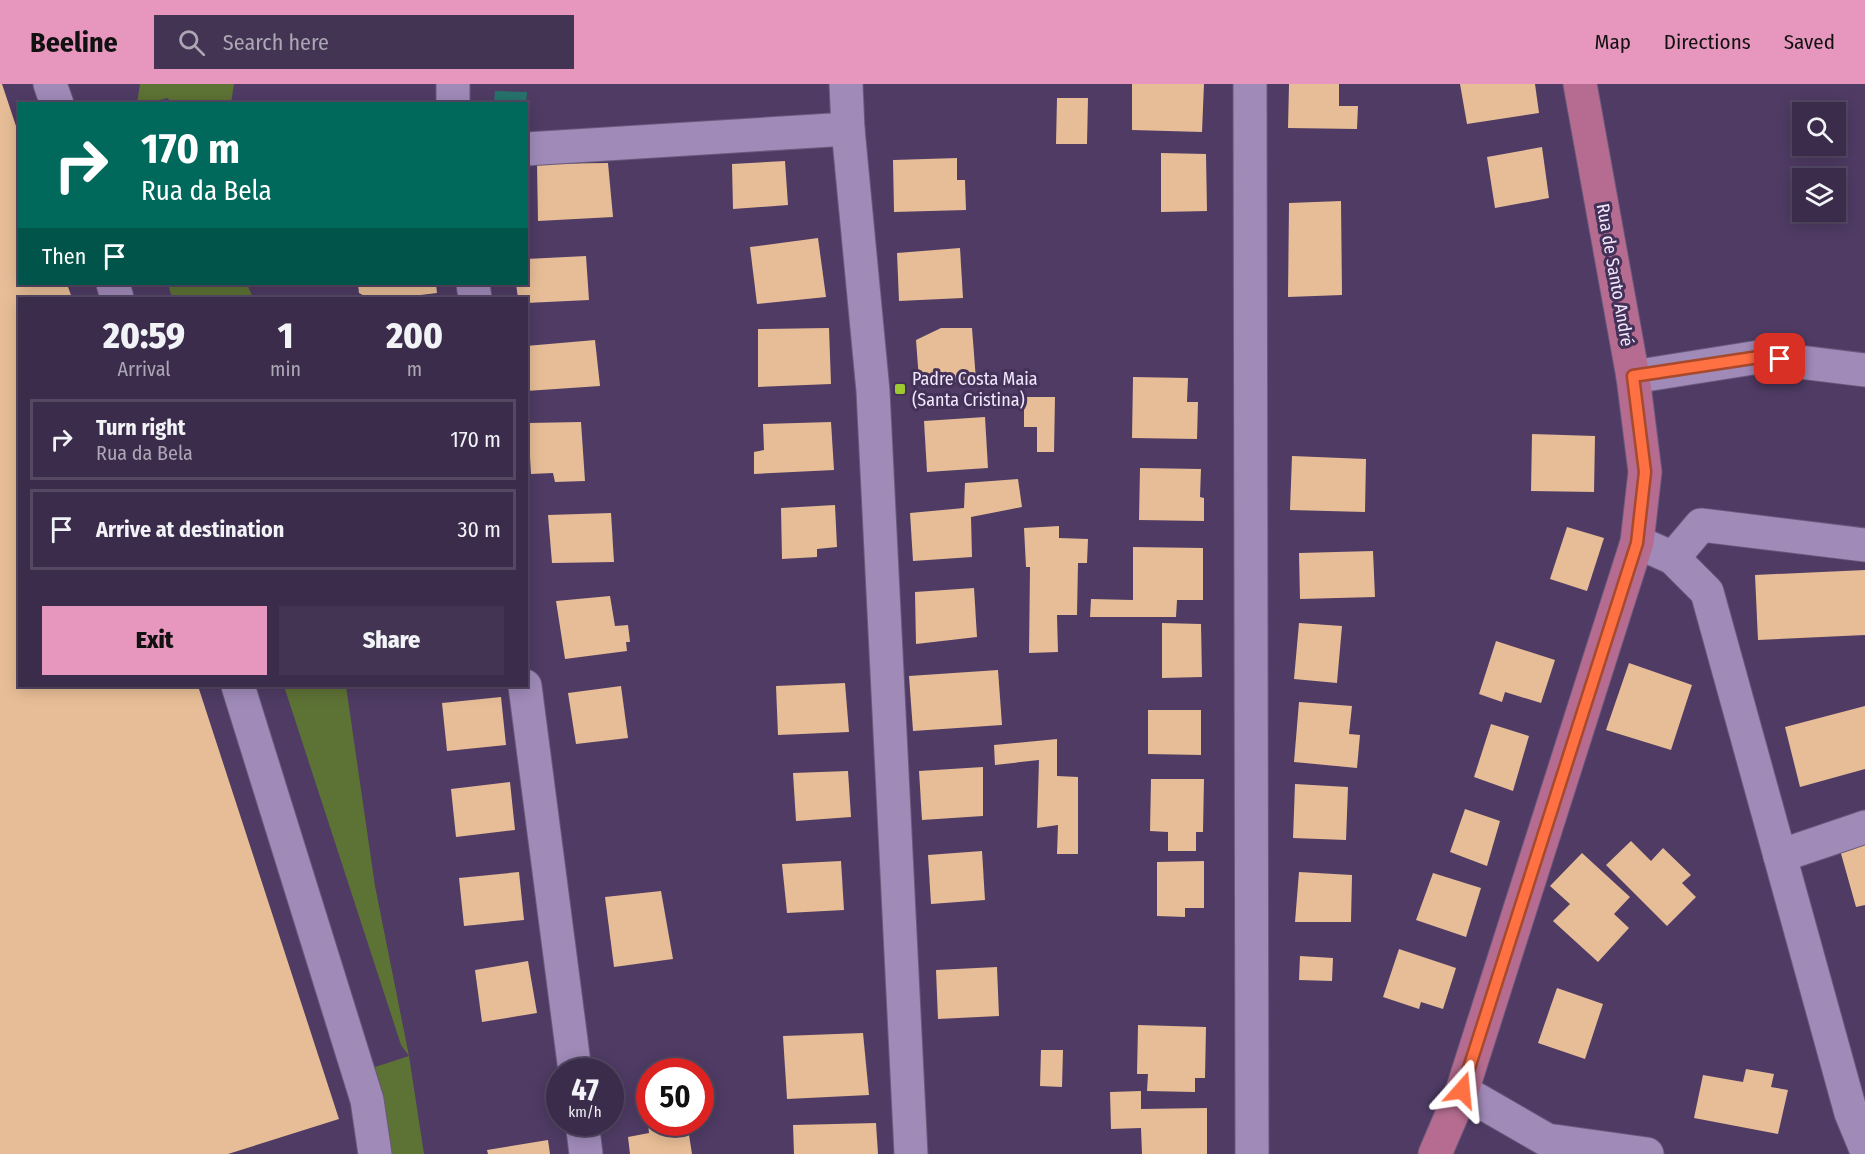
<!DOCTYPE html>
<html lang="en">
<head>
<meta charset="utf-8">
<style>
  body { margin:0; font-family:"Fira Sans Condensed",sans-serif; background:#423452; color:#f1f3f6; height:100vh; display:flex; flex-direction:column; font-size:22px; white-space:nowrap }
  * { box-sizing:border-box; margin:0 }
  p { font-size:20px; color:#aca7b5 }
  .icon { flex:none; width:33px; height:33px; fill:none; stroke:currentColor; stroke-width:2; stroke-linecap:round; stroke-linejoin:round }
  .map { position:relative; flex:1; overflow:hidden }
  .details { position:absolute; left:18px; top:213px; width:510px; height:390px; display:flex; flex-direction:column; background:#3b2c4b; border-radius:0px; box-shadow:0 3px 15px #0003,0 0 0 2px #544863 }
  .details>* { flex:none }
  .hud { position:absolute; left:18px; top:18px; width:510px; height:183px; border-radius:0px; box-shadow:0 3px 15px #0003,0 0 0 2px #544863; background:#00695c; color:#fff; overflow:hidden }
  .tools { position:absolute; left:1792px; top:18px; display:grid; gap:12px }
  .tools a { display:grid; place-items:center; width:54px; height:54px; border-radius:0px; background:#3b2c4b; box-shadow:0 3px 15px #0003,0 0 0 2px #544863; font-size:30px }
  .speed { position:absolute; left:546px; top:974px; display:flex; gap:12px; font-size:30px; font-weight:700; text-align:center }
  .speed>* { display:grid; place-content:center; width:78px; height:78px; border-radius:50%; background:#3b2c4b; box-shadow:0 3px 15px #0003,0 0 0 2px #544863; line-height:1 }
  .speed small { font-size:15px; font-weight:400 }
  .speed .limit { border:9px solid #d22; background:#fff; color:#111 }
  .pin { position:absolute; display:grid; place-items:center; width:51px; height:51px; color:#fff; margin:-26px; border-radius:12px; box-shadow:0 3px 9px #0006 }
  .me { position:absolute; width:66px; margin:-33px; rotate:18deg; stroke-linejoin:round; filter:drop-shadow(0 0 4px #0008) }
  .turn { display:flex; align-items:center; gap:21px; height:126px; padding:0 24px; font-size:27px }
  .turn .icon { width:78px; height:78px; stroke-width:2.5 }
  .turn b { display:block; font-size:42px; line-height:51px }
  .then { display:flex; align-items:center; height:57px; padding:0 24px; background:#0003; gap:12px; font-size:22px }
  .eta { display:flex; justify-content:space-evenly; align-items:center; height:102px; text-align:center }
  .eta b { font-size:36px; font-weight:800; line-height:42px }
  .button { display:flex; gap:12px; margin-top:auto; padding:12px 24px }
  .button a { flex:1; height:69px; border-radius:0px; background:#e797bd; color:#111; font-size:24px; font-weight:800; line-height:69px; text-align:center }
  .button a+a { background:#423452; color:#f1f3f6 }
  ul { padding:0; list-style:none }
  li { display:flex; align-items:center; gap:18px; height:81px; margin:0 12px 9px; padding:0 12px; border:3px solid #544863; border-radius:0px }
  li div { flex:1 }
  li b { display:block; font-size:22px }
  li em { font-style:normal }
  header { display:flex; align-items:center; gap:36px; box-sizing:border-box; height:84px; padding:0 30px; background:#e797bd; color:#111 }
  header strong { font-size:28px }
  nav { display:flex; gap:33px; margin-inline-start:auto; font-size:21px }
  .search { width:420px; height:54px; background:#423452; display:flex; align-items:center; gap:15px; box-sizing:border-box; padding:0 21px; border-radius:0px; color:#aca7b5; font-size:22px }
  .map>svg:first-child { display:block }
</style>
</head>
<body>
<header>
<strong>Beeline</strong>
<div class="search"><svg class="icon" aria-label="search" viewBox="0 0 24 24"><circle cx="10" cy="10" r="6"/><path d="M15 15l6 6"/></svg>Search here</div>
<nav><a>Map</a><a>Directions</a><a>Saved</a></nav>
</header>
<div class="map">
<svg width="1865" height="1070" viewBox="0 0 1865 1070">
  <rect width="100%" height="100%" fill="#4f3b64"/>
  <g fill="#5d7235">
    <polygon points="140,0 234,0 231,19 170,19 168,14 147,19 137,19"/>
    <polygon points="168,200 247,200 253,214 172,214"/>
    <polygon points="284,602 346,602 375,802 409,972 424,1070 391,1070 375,983 409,972 401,961"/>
  </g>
  <polygon fill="#26736b" points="495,7 527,8 526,19 494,19"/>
  <g fill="#e6bd96">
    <polygon points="0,0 2,0 20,54 20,200 67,200 72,214 20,214 20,602 198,602 339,1035 228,1070 0,1070"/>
    <polygon points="1132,0 1204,0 1202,48 1132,46"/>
    <polygon points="1289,0 1339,0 1339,22 1358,22 1357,45 1288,44"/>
    <polygon points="1460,0 1535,0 1539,29 1467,40"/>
    <polygon points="1057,14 1088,14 1087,60 1056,60"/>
    <polygon points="1542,63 1549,114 1495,124 1487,73"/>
    <polygon points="1161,69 1206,70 1207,127 1161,128"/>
    <polygon points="957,74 957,96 965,96 966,126 894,128 893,76"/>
    <polygon points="785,77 788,121 733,125 732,80"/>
    <polygon points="608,79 613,133 538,137 537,80"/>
    <polygon points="1341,117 1342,211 1288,213 1289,119"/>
    <polygon points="818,154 826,213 757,220 750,163"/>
    <polygon points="960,164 963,214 899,217 897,169"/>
    <polygon points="586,172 589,216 526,219 526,214 518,214 516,200 526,200 526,175"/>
    <polygon points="358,200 436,200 437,209 395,214 368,214 359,209"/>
    <polygon points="829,244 831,300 758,303 758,245"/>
    <polygon points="941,244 972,244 976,296 945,299 945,289 919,296 916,256"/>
    <polygon points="595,256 600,302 526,307 526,262"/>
    <polygon points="1133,293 1188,294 1187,318 1198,318 1197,355 1132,354"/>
    <polygon points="1024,313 1055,313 1054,368 1037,368 1037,343 1024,343"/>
    <polygon points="985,333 988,384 927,388 924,337"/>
    <polygon points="581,338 585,397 555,398 553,389 531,390 528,339"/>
    <polygon points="831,338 834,386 754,390 754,368 764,366 763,340"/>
    <polygon points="1532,350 1595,352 1594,408 1531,407"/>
    <polygon points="1292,372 1366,375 1365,428 1290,426"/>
    <polygon points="1140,384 1201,385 1200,413 1204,414 1204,437 1139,436"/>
    <polygon points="1018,395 1022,423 971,433 972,473 913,477 910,429 964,424 965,399"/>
    <polygon points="835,421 837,463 817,465 817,473 782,475 781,424"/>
    <polygon points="611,429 614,478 552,479 548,431"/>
    <polygon points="1059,442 1059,454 1088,455 1087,479 1078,479 1077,531 1057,531 1058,568 1029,569 1030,483 1026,483 1024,444"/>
    <polygon points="1567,443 1604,454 1587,507 1550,495"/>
    <polygon points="1133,463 1203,464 1203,516 1177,516 1176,533 1090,533 1091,515 1133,516"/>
    <polygon points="1373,467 1375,513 1300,515 1299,469"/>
    <polygon points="1865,486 1865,551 1758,556 1755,491"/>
    <polygon points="974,504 977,553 916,560 915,508"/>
    <polygon points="610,512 615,542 628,541 630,558 626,558 627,567 565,575 556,517"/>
    <polygon points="1162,539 1201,540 1202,593 1162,594"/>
    <polygon points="1299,539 1342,542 1337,599 1294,595"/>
    <polygon points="1496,557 1555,576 1541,619 1505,608 1502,618 1479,610"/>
    <polygon points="1629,579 1692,601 1671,666 1606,646"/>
    <polygon points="998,586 1002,641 913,647 909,592"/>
    <polygon points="845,599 849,648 778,651 776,602"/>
    <polygon points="621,602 628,654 576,660 568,609"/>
    <polygon points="501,613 506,661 447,667 442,619"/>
    <polygon points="1299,618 1352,622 1349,650 1360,651 1357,684 1294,678"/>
    <polygon points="1865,622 1865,685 1800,703 1785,643"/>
    <polygon points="1148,626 1201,626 1201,671 1148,670"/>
    <polygon points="1491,640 1529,652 1513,707 1474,693"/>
    <polygon points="1057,655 1057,692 1078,693 1078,770 1057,770 1058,741 1037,744 1039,676 995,681 994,661"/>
    <polygon points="983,683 983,732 922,736 919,687"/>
    <polygon points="848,687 851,733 796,737 793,689"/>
    <polygon points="1151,695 1204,695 1203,748 1196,748 1196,767 1168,767 1168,748 1150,747"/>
    <polygon points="510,698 515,746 456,753 451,705"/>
    <polygon points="1295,700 1348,703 1346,756 1293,754"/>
    <polygon points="1465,725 1500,737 1487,782 1450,768"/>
    <polygon points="1865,751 1865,821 1856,823 1838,759"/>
    <polygon points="1631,757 1651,777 1663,764 1691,791 1682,799 1696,813 1667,842 1606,781"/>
    <polygon points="982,767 985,816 931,820 928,771"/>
    <polygon points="1582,769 1630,813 1614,830 1629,844 1598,878 1553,837 1570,820 1550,802"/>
    <polygon points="841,777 844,826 787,829 782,780"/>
    <polygon points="1204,777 1204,824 1185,824 1185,833 1157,832 1157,778"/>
    <polygon points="519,788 524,836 464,842 459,794"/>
    <polygon points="1299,788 1352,791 1351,838 1295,838"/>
    <polygon points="1433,789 1481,804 1466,853 1416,836"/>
    <polygon points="661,807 673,875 614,883 605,813"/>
    <polygon points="1399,865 1456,884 1443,925 1421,918 1419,925 1383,913"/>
    <polygon points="1300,872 1333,874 1332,897 1299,896"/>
    <polygon points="528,877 537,929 482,938 475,886"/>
    <polygon points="997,883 999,932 938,935 936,886"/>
    <polygon points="1557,904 1603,920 1585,975 1538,959"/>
    <polygon points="1138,941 1206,943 1205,994 1195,994 1195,1008 1147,1007 1148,990 1137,990"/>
    <polygon points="863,949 869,1011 787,1015 783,952"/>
    <polygon points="1041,966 1063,966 1062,1003 1040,1002"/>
    <polygon points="1746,985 1774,990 1771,1003 1788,1006 1778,1050 1694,1034 1703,991 1743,998"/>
    <polygon points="1141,1007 1141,1025 1207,1024 1207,1070 1142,1070 1141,1044 1111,1045 1110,1008"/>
    <polygon points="648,1038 687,1038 692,1070 630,1070 628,1053 649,1049"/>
    <polygon points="876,1039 878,1070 794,1070 793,1041"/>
    <polygon points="548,1056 550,1070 488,1070 487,1066"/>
  </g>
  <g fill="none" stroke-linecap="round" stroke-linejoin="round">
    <defs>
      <g id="minor">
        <polyline points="50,0 57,20"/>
        <polyline points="453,0 453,20"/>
        <polyline points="846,0 848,45 873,307 911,1070"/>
        <polyline points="1250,0 1252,1070"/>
        <polyline points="526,65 848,45"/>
        <polyline points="113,200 117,214"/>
        <polyline points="473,200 475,214"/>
        <polyline points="1633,293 1759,273 1865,286"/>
        <polyline points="1637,458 1673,474 1707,508 1851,1029 1865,1063"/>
        <polyline points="1673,474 1701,441 1865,461"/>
        <polyline points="238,602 367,1016 375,1070"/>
        <polyline points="525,602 575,987"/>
        <polyline points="1780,772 1865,743"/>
        <polyline points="1462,1007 1547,1056 1647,1070"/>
        <polyline points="582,1038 586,1070"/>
      </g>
      <polyline id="major" points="1435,1070 1462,1007 1637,458 1645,388 1633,293 1580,0"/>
    </defs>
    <use href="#minor" stroke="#69597b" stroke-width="35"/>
    <use href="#major" stroke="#69597b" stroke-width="35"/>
    <use href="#minor" stroke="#9f8ab8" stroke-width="33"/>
    <use href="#major" stroke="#b56c90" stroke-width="33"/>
  </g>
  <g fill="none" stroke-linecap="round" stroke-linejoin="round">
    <defs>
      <polyline id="route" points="1462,1006 1637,459 1645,388 1633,292 1759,273 1780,275"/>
    </defs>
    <use href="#route" stroke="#a6492c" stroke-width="15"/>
    <use href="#route" stroke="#ff7043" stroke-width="10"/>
  </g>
  <rect fill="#9dca30" stroke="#443158" stroke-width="2" x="894" y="299" width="12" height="12" rx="3"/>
  <g text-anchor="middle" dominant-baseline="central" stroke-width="6" stroke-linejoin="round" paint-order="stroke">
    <g font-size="18" fill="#f1e8fd" stroke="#443158">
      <text transform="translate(1615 191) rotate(80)">Rua de Santo André</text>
    </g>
    <g font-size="18" fill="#f1e8fd" stroke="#443158" text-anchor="start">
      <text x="912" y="295">Padre Costa Maia<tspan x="912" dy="21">(Santa Cristina)</tspan></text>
    </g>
  </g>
</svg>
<div class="tools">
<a><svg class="icon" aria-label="search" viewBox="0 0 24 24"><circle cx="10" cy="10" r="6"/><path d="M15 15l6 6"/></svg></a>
<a><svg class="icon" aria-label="layers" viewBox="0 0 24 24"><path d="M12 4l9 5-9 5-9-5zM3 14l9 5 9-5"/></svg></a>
</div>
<div class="speed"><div>47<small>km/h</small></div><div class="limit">50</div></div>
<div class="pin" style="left:1780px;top:275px;background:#d93025"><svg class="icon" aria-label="arrive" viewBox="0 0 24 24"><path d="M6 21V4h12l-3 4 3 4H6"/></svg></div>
<svg class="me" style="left:1462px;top:1006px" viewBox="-20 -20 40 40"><path d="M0-17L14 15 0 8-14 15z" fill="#ff7043" stroke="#fff" stroke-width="4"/></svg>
<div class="hud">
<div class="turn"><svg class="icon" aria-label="right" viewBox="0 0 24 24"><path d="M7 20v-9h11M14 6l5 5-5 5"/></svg><div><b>170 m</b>Rua da Bela</div></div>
<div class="then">Then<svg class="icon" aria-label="arrive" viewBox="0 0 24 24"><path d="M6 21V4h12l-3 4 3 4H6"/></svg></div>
</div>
<section class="details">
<div class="eta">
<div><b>20:59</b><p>Arrival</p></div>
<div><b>1</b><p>min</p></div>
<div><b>200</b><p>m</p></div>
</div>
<ul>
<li><svg class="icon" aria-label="right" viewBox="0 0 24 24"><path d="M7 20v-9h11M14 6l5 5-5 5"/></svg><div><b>Turn right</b><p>Rua da Bela</p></div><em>170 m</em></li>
<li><svg class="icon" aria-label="arrive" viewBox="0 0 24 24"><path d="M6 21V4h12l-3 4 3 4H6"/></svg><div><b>Arrive at destination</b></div><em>30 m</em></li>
</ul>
<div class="button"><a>Exit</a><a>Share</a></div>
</section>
</div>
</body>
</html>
